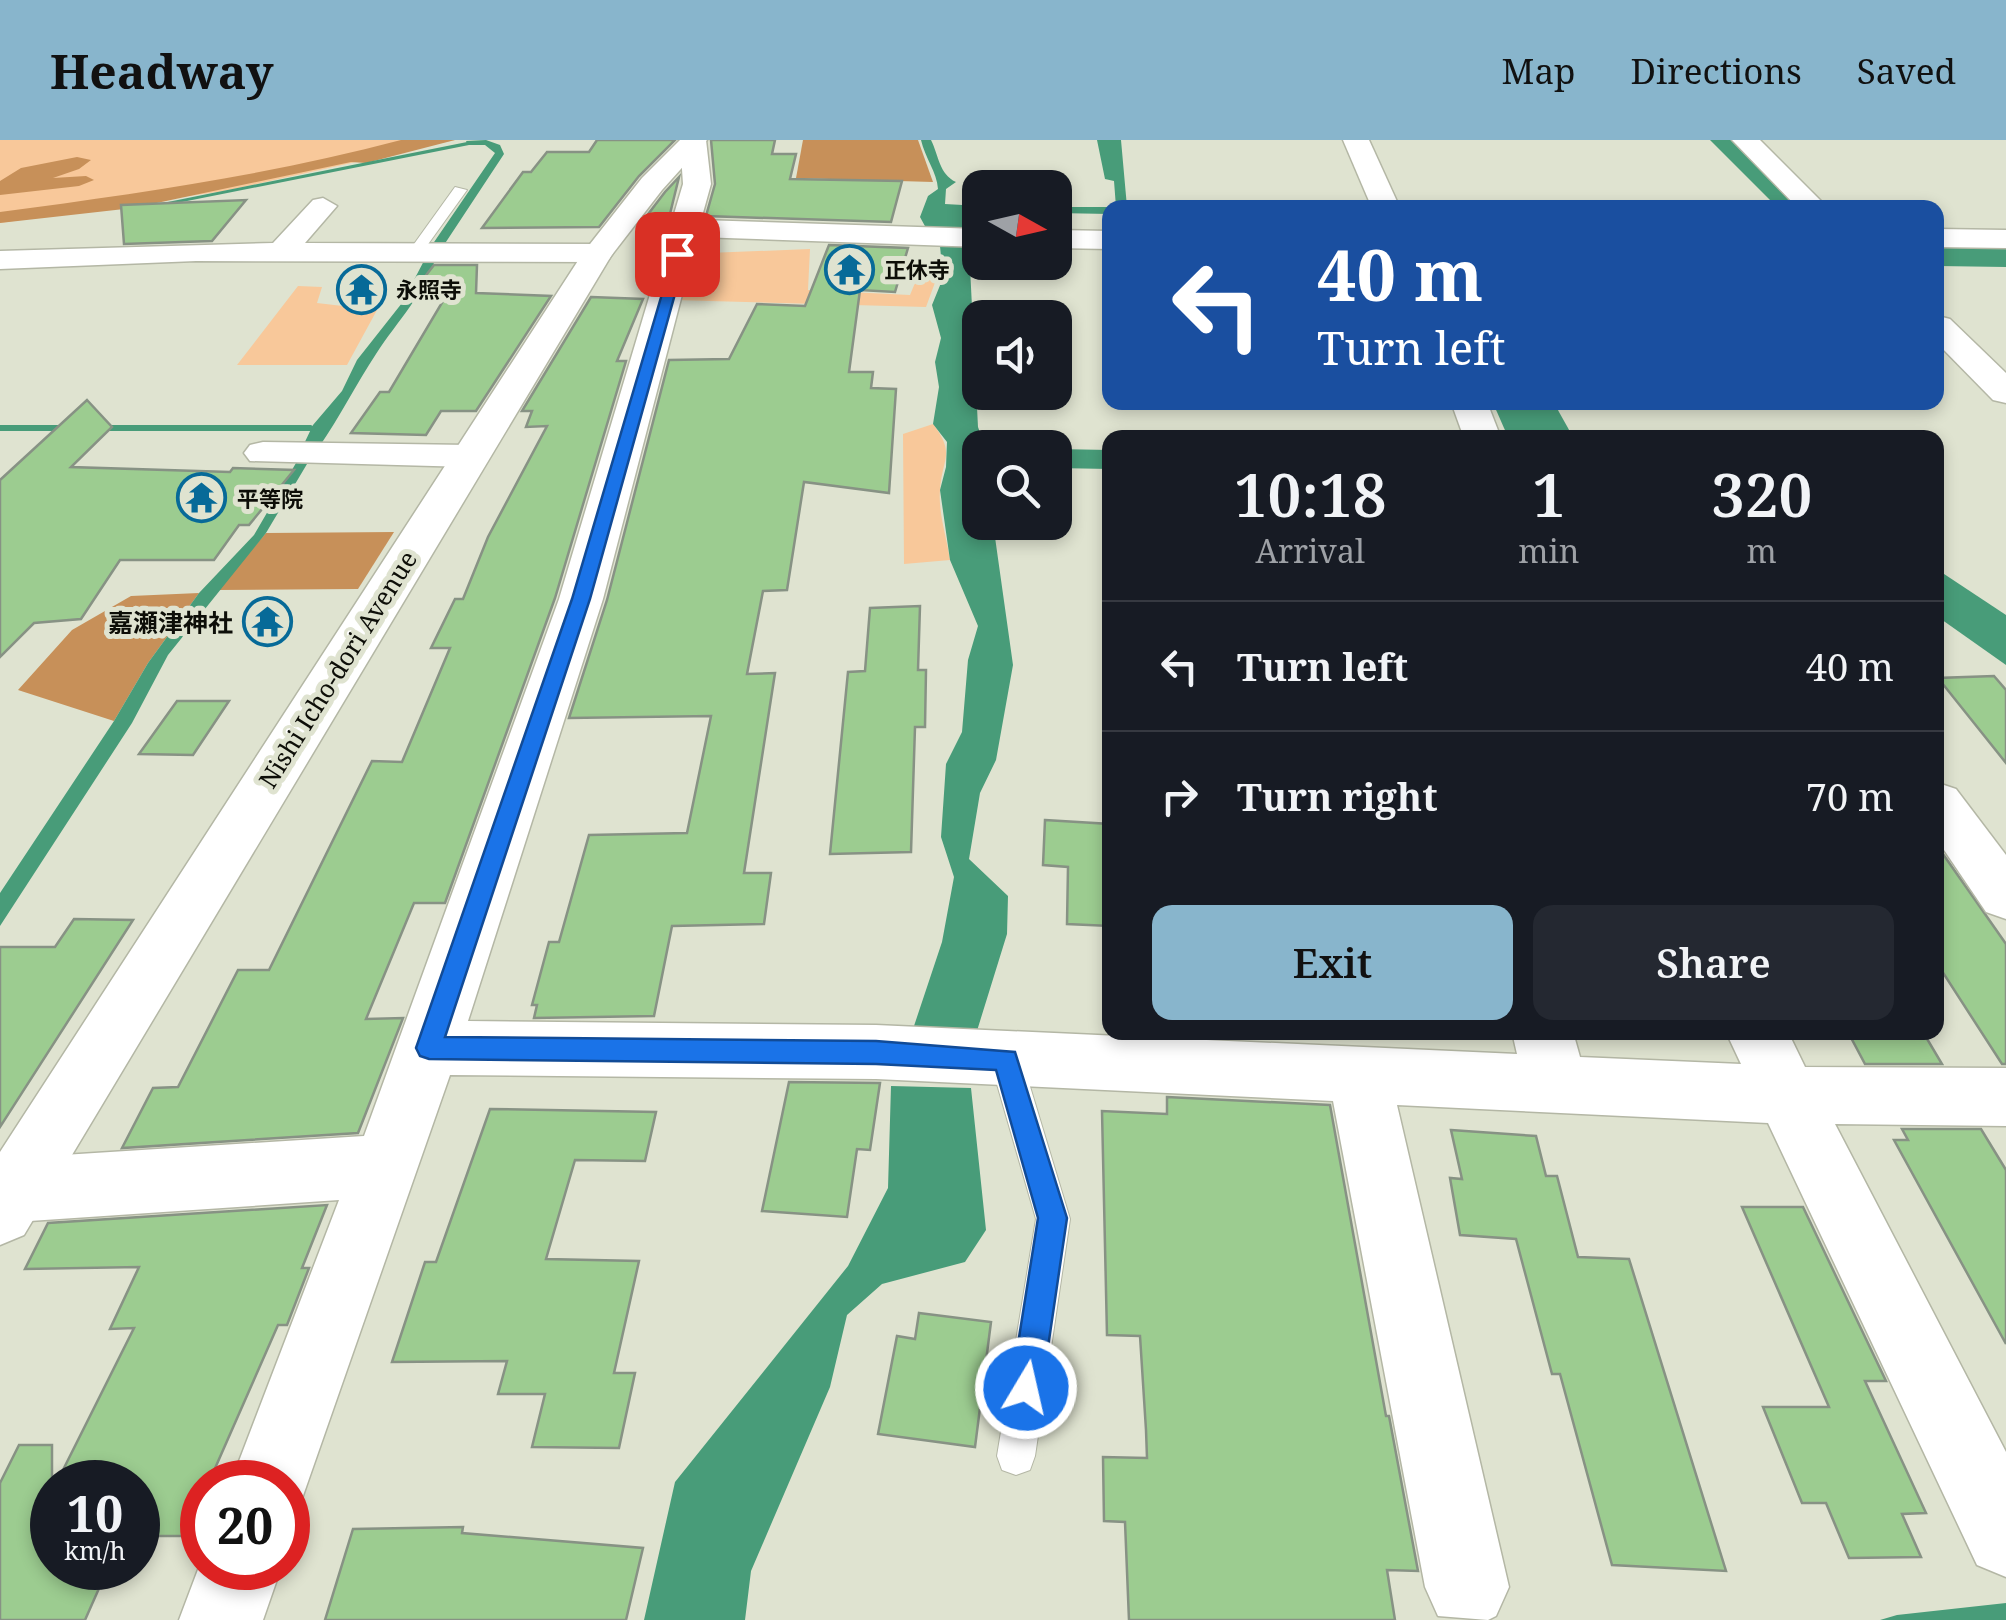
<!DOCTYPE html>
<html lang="en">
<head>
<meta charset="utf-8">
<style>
  body { margin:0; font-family:"Noto Serif","Noto Sans JP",serif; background:#242831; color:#f1f3f6; height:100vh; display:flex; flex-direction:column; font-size:38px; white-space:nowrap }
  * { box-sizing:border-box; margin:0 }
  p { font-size:32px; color:#9ea1a6 }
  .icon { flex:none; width:55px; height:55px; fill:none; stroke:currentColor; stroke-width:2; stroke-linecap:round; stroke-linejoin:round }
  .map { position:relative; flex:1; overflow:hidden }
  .side { position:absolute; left:1102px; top:290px; width:842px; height:610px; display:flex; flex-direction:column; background:#171b24; border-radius:20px; box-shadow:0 5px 15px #0003 }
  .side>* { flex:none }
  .top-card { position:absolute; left:1102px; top:60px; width:842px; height:210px; border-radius:20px; box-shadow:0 5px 15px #0003; background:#1a4fa0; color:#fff; overflow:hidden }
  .needle { width:65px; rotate:98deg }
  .buttons { position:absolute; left:962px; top:30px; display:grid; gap:20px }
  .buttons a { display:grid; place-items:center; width:110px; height:110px; border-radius:20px; background:#171b24; box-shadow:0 5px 15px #0003; font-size:50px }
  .speed { position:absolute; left:30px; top:1320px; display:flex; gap:20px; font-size:50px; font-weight:700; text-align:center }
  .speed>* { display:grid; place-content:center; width:130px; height:130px; border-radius:50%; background:#171b24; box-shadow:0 5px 15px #0003; line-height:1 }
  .speed small { font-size:25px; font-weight:400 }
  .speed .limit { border:15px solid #d22; background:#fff; color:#111 }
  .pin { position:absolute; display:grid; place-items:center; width:85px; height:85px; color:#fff; margin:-42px; border-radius:20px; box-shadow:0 5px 15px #0006 }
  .me { position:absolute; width:110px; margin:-55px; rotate:9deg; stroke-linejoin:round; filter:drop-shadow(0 0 8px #0008) }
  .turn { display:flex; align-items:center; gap:35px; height:210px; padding:0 50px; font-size:45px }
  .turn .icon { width:130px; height:130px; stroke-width:2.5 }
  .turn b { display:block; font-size:70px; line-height:85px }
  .eta { display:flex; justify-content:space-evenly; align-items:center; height:170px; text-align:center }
  .eta b { font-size:60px; font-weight:600; line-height:70px }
  .primary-button { display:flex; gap:20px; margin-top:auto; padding:20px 50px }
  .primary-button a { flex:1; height:115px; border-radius:20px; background:#88b5cc; color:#111; font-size:40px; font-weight:600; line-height:115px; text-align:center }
  .primary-button a+a { background:#242831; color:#f1f3f6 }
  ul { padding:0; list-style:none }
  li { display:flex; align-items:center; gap:30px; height:130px; padding:0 50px; border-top:2px solid #363941 }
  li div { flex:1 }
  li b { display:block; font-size:38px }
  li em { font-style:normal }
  header { display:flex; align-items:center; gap:60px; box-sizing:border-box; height:140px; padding:0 50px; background:#88b5cc; color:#111 }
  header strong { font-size:48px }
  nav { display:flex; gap:55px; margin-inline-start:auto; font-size:35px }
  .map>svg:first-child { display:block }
</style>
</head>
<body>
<header>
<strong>Headway</strong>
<nav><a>Map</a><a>Directions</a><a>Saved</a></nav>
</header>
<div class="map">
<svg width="2006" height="1480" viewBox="0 0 2006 1480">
  <rect width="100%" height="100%" fill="#dfe3d0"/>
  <g fill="#f8c89a">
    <polygon points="0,0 455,0 224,51 0,83"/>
    <polygon points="810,109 808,150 910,155 917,138 937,137 926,167 673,160 683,114"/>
    <polygon points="298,146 322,147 317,163 377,170 347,225 237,225"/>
    <path d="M 933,284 C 956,314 942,318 940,350 C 938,372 947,399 950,420 L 904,424 L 903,294 Z"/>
  </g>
  <g fill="#c79059">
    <path d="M 401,0 L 455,0 L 366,23 L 351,22 L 133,68 L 0,83 L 0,72 C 134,54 270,35 401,0 Z"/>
    <polygon points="803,0 918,0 933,42 796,38"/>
    <polygon points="77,17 91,20 79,29 53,38 86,36 94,40 79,46 0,55 0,41 21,28"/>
    <polygon points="394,392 358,449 217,450 266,393"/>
    <polygon points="199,453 148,523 114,581 18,550 72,490 131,456"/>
  </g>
  <g fill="#489c79">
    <polygon points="486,0 500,5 504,14 442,108 430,108 495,13 485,5 468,5 466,1"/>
    <path d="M 921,0 L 931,0 C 939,16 939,34 956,42 L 946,49 L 945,64 L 980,66 L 980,71 L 964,71 L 964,82 L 972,83 L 972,90 L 926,88 L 920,77 L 928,56 L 938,49 C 937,32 925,18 921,0 Z"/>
    <polygon points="1097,0 1121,0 1127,67 1110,68 1110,74 1055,73 1055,67 1116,67 1114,41 1105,39"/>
    <polygon points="1710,0 1734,0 1803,67 1777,67"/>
    <polygon points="1938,105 2006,107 2006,127 1938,126"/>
    <polygon points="940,106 969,107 978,287 985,307 1016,307 980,308 980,382 993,383 1013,525 996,620 980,653 969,719 1008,756 1007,794 976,894 913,889 942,802 954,737 941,697 946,624 962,592 968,520 978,486 950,420 940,350 946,327 947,302 933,284 939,247 935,222 941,198 932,165 943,138"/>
    <path d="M 437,114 C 425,154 398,180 376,214 C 356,244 340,277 319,307 L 302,308 L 313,285 L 342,251 L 357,220 L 402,163 L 427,115 Z"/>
    <polygon points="1493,263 1554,263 1573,297 1508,297"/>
    <polygon points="1055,309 1110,310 1110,329 1055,328"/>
    <polygon points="296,323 307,324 266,393 168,515 132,583 0,786 0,753 114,581 148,523 199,453 254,395"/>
    <polygon points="1938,430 2006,475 2006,525 1938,477"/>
    <polygon points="891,946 971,948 986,1090 965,1122 882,1144 847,1175 830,1247 751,1431 745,1480 644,1480 675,1342 848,1126 888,1048"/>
    <polygon points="2006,1463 2006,1480 1880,1480 1897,1475"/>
  </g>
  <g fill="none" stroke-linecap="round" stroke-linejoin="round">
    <g fill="#489c79" fill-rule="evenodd">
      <polygon points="467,2 469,5 147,69 143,67"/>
      <polygon points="0,285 311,285 316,288 311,291 0,291"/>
    </g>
  </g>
  <g fill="#9ccc90" stroke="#879284" stroke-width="2.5">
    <polygon points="597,0 675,0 639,36 599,87 482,88 523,32 531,32 547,12 589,12"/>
    <polygon points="711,0 775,0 772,14 796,14 790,39 902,41 891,82 706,76 715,44"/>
    <polygon points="679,37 667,86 639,86 665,52"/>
    <polygon points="246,60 212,101 124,104 121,65"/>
    <polygon points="829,105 908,108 895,152 860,150 849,232 873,232 871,248 896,249 889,353 804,342 787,450 763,451 747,534 775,533 744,733 771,733 764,784 672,786 654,876 534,878 537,865 532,865 549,802 559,802 589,695 687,693 711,576 569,578 607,460 669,220 729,219 757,164 805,166"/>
    <polygon points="434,125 477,125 476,153 551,156 476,271 441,271 426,295 351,293 380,252 389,252 443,161 406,161"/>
    <polygon points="591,157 643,159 617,221 626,221 555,458 445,763 414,763 366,879 403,878 358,993 122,1008 153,948 178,947 238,830 269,830 372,621 402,622 450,508 431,508 455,459 463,459 488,397 547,286 526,287 532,271 522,271"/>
    <polygon points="87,260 112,287 71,327 230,332 233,328 294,330 249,385 239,385 214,420 120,420 81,479 34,483 0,517 0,340"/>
    <polygon points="920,466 918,530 926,530 925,587 915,587 911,712 830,714 848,532 865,531 870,468"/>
    <polygon points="1994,536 2006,550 2006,623 1938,538"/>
    <polygon points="177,561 229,561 193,615 139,614"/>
    <polygon points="1045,680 1110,684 1110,786 1067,784 1068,727 1043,725"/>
    <polygon points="1938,707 2006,804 2006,924 2002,924 1938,825"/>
    <polygon points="74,779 133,780 0,987 0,807 55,807"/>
    <polygon points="1848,892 1923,892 1942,924 1865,924"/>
    <polygon points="789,942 880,943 870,1010 857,1009 847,1077 762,1071"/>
    <polygon points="1167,957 1330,965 1386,1276 1389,1276 1418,1431 1387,1430 1395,1480 1129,1480 1125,1382 1104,1381 1103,1317 1147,1318 1146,1290 1140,1196 1107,1195 1102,971 1167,974"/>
    <polygon points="490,969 656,972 645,1021 575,1020 546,1119 639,1121 614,1233 635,1233 619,1308 532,1307 545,1254 498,1254 507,1221 392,1222 425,1122 436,1122"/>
    <polygon points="1902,989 1981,989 2006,1030 2006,1204 1894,1000 1908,1000"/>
    <polygon points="1451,990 1536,996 1546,1036 1557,1036 1578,1117 1629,1119 1726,1431 1612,1425 1560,1234 1552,1234 1516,1099 1460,1095 1450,1038 1462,1039"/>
    <polygon points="327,1065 302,1128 309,1128 287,1185 278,1185 209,1342 202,1342 202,1396 138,1396 138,1342 57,1342 134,1188 110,1189 139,1127 25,1129 48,1083"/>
    <polygon points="1742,1067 1803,1067 1886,1241 1865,1241 1926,1373 1902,1374 1921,1417 1849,1418 1826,1363 1802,1363 1763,1267 1829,1267"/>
    <polygon points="919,1173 991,1182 975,1307 878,1294 897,1196 915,1199"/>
    <polygon points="19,1305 52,1305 52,1428 108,1428 85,1480 0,1480 0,1343"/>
    <polygon points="463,1387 462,1393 643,1408 626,1480 325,1480 353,1389"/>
  </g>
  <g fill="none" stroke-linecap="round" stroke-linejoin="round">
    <defs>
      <g id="lane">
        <polygon points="455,47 467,50 421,114 411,114 409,111"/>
        <polygon points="1006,906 1017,910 1022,920 1070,1079 1035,1316 1030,1330 1016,1335 1002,1330 997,1316 1036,1079 990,920 995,910"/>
      </g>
      <g id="street">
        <polygon points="680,0 706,0 711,44 701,80 980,89 980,107 697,97 603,459 468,881 876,885 1517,914 1512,892 1573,892 1580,917 1741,924 1726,892 1788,892 1805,927 2006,928 2006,986 1835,984 2006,1312 2006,1437 1977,1425 1768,983 1397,965 1509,1447 1496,1476 1488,1480 1438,1476 1425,1447 1333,961 876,939 450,935 298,1370 288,1374 288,1342 231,1342 339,1060 0,1083 0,1019 364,996 559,459 683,44"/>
        <polygon points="1343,0 1369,0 1400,68 1372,68"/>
        <polygon points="1732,0 1760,0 1828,68 1798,68"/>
        <polygon points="323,58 337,66 305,103 598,104 609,107 613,113 609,119 598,122 196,121 0,129 0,111 273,103 313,60"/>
        <polygon points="1938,89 2006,90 2006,108 1938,107"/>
        <polygon points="1055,90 1110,91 1110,109 1055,108"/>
        <polygon points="1938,176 1950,179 2006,233 2006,263 1993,260 1938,204"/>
        <polygon points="1451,262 1487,262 1501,298 1464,298"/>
        <polygon points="263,302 469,305 482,308 488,316 482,324 469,327 250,321 244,313 250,305"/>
        <polygon points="1938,643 1956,649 2006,715 2006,779 1986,772 1938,701"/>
        <polygon points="202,1419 202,1428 281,1428 263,1480 179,1480"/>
      </g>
      <polygon id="highway" points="680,0 707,0 662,50 611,116 24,1095 0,1105 0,1012 583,113 642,38"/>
    </defs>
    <use href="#lane" stroke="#b4b7a5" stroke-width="2"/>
    <use href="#street" stroke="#b4b7a5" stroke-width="3"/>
    <use href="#highway" stroke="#b4b7a5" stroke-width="3"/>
    <use href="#lane" fill="#fff" fill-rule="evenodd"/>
    <use href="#street" fill="#fff" fill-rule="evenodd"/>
    <use href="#highway" fill="#fff" fill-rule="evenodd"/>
  </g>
  <polygon fill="#1a73e8" stroke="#114b97" stroke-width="2.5" points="677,110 683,114 675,154 590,459 445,897 876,901 1015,912 1067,1078 1042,1248 1038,1259 1026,1264 1015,1259 1011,1248 1038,1078 996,930 876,924 429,919 420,916 416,908 572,459 662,154 671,114"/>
  <defs>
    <symbol id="temple-ring" viewBox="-11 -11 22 22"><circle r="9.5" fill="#dfe3d0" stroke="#076a98" stroke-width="1.5"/><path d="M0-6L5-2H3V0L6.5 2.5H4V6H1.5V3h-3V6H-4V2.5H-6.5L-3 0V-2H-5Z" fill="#076a98"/></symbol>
  </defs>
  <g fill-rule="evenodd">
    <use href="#temple-ring" x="822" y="102" width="55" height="55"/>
    <use href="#temple-ring" x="334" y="122" width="55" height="55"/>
    <use href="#temple-ring" x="174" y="330" width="55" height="55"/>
    <use href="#temple-ring" x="240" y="454" width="55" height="55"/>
  </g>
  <g text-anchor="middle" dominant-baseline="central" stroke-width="10" stroke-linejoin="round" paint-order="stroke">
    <g font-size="22" font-weight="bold" fill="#0d0e08" stroke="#dfe3d0" text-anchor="start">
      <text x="884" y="129">正休寺</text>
      <text x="396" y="149">永照寺</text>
      <text x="237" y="358">平等院</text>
    </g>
    <g font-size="25" font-weight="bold" fill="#0d0e08" stroke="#dfe3d0" text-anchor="end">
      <text x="233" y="482">嘉瀬津神社</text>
    </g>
    <g font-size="25" fill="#0d0e08" stroke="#dfe3d0">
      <text transform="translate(337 529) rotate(-58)">Nishi Icho-dori Avenue</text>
    </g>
  </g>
</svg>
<div class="buttons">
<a><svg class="needle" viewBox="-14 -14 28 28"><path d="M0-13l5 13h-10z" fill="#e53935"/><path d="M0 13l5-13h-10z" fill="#9ea1a6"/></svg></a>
<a><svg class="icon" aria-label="sound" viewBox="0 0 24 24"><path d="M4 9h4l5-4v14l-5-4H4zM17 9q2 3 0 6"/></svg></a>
<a><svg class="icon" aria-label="search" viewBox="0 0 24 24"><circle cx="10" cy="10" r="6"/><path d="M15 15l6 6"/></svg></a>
</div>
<div class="speed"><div>10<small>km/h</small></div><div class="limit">20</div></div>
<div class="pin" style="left:677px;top:114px;background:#d93025"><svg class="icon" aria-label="arrive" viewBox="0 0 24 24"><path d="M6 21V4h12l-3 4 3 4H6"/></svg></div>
<svg class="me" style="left:1026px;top:1248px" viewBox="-20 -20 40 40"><circle r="17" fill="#1a73e8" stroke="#fff" stroke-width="3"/><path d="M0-11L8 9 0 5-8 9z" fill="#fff"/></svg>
<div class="top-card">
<div class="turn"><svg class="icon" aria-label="left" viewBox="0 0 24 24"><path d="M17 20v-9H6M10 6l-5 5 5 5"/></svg><div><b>40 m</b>Turn left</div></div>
</div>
<section class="side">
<div class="eta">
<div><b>10:18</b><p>Arrival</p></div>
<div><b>1</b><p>min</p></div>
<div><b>320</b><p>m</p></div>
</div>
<ul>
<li><svg class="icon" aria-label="left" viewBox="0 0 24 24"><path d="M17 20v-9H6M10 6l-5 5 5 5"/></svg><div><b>Turn left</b></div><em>40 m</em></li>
<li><svg class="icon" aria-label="right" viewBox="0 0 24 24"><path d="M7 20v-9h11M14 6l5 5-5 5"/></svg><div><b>Turn right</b></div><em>70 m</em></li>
</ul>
<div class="primary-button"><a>Exit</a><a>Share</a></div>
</section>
</div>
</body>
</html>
